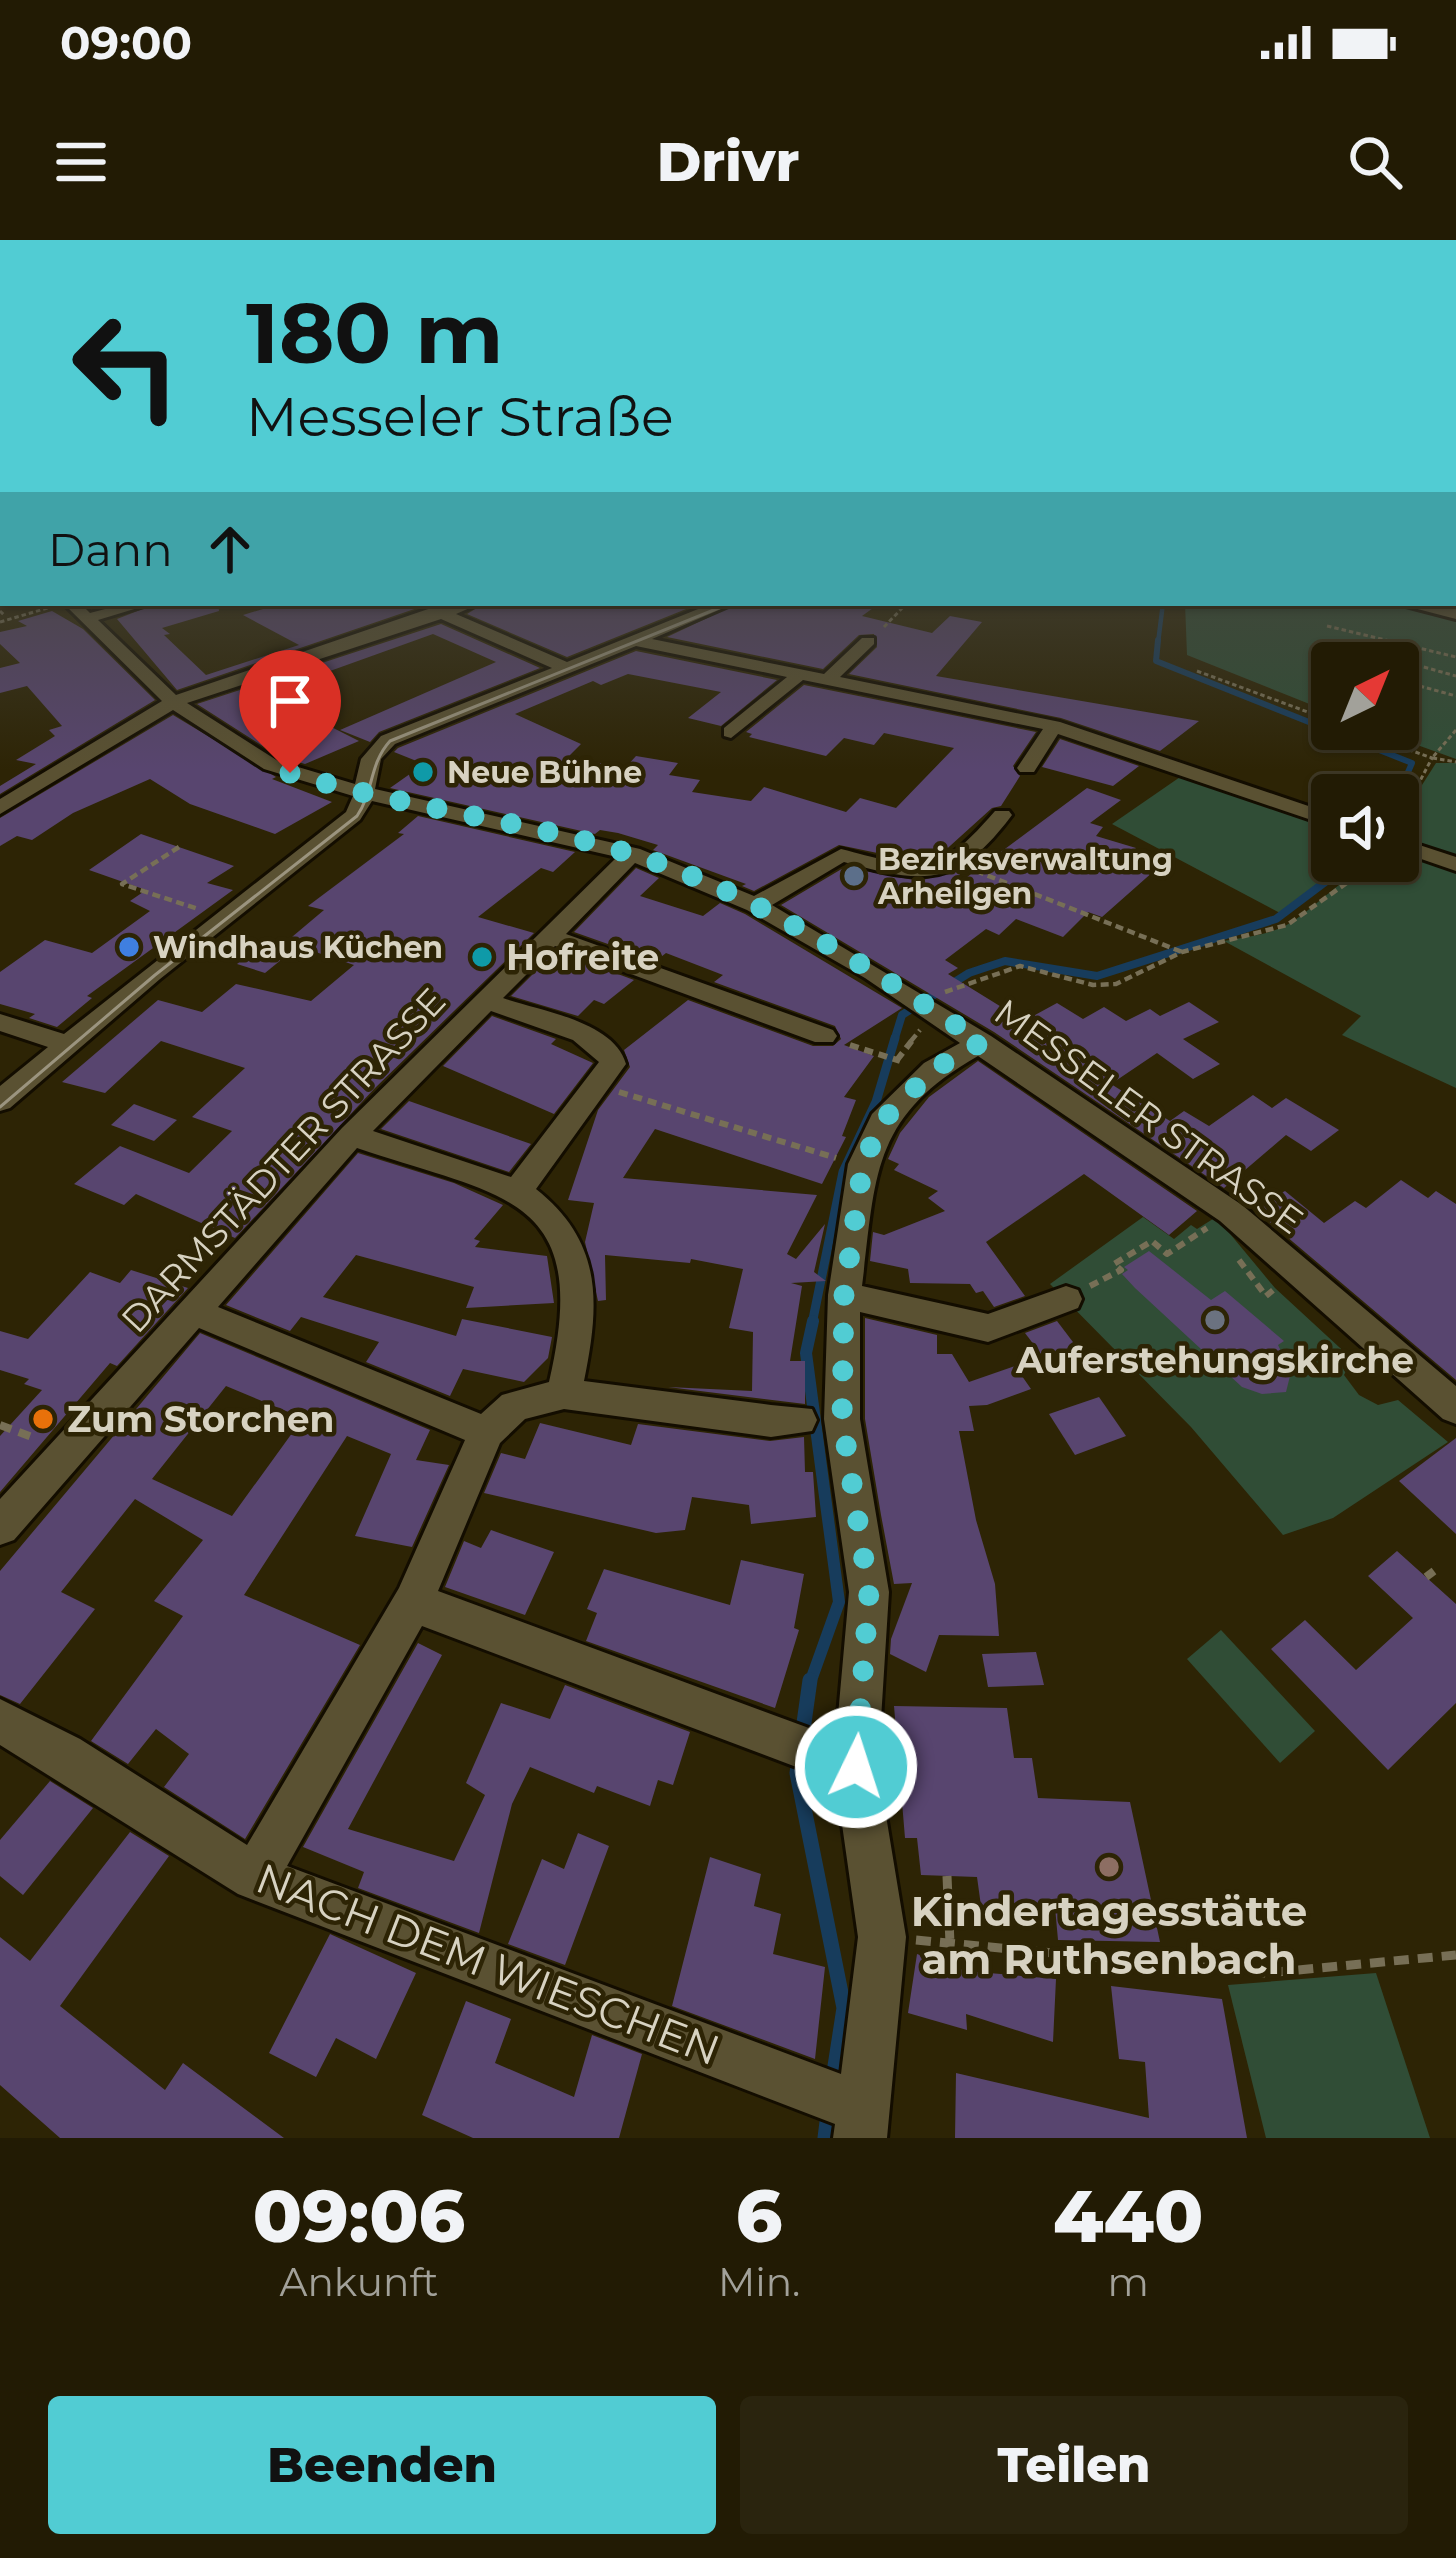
<!DOCTYPE html>
<html lang="de">
<head>
<meta charset="utf-8">
<style>
  body { margin:0; font-family:Montserrat,sans-serif; background:#2a240e; color:#f1f3f6; height:100vh; display:flex; flex-direction:column; font-size:45px; white-space:nowrap }
  * { box-sizing:border-box; margin:0 }
  p { font-size:39px; color:#a2a19a }
  .icon { flex:none; width:66px; height:66px; fill:none; stroke:currentColor; stroke-width:2; stroke-linecap:round; stroke-linejoin:round }
  .map { position:relative; height:1898px; overflow:hidden }
  .drawer { display:flex; flex-direction:column; background:#221b04; flex:1 }
  .drawer>* { flex:none }
  .guide { position:absolute; left:0px; top:0px; width:1458px; height:366px; box-shadow:0 3px 9px #0004,0 0 0 3px #3f3926; background:#51ccd3; color:#111; overflow:hidden }
  .needle { width:78px; rotate:43deg }
  .fabs { position:absolute; left:1311px; top:402px; display:grid; gap:24px }
  .fabs a { display:grid; place-items:center; width:108px; height:108px; border-radius:12px; background:#221b04; box-shadow:0 3px 9px #0004,0 0 0 3px #3f3926; font-size:60px }
  .pin { position:absolute; display:grid; place-items:center; width:102px; height:102px; color:#fff; margin:-123px -51px; border-radius:50% 50% 50% 0; rotate:-45deg; box-shadow:0 0 12px #0007 }
  .pin .icon { rotate:45deg }
  .me { position:absolute; width:132px; margin:-66px; rotate:4deg; stroke-linejoin:round; filter:drop-shadow(0 0 9px #0008) }
  .turn { display:flex; align-items:center; gap:42px; height:252px; padding:0 48px; font-size:54px }
  .turn .icon { width:156px; height:156px; stroke-width:2.5 }
  .turn b { display:block; font-size:84px; line-height:102px }
  .then { display:flex; align-items:center; height:114px; padding:0 48px; background:#0003; gap:24px; font-size:45px }
  .eta { display:flex; justify-content:space-evenly; align-items:center; height:204px; text-align:center }
  .eta b { font-size:72px; font-weight:800; line-height:84px }
  .button { display:flex; gap:24px; margin-top:auto; padding:24px 48px }
  .button a { flex:1; height:138px; border-radius:12px; background:#51ccd3; color:#111; font-size:48px; font-weight:800; line-height:138px; text-align:center }
  .button a+a { background:#2a240e; color:#f1f3f6 }
  .status { display:flex; justify-content:space-between; align-items:center; height:84px; padding:0 60px; background:#221b04; direction:ltr }
  .status svg { height:33px; fill:currentColor }
  header { display:flex; justify-content:space-between; align-items:center; height:156px; padding:0 48px; background:#221b04; font-size:54px; font-weight:800 }
  .map>svg:first-child { display:block }
</style>
</head>
<body>
<div class="status"><b>09:00</b><svg viewBox="0 0 49 12"><path d="M0 12V9h3v3zM5 12V6h3v6zM10 12V3h3v9zM15 12V0h3v12zM26 1h20v11H26zM47 4h2v5h-2z"/></svg></div>
<header><svg class="icon" aria-label="menu" viewBox="0 0 24 24"><path d="M4 6h16M4 12h16M4 18h16"/></svg>Drivr<svg class="icon" aria-label="search" viewBox="0 0 24 24"><circle cx="10" cy="10" r="6"/><path d="M15 15l6 6"/></svg></header>
<div class="map">
<svg width="1456" height="1898" viewBox="0 0 1456 1898">
  <rect width="100%" height="100%" fill="#2d2405"/>
  <g fill="#304d36">
    <polygon points="1185,363 1405,363 1456,376 1456,519 1373,489 1398,489 1398,423 1332,423 1332,473 1187,415"/>
    <polygon points="1436,523 1456,523 1456,616 1408,600 1402,592 1415,556"/>
    <polygon points="1183,535 1332,587 1332,621 1356,621 1280,673 1112,584"/>
    <path d="M 1398,609 L 1456,629 L 1456,848 L 1342,795 L 1361,776 L 1224,701 C 1245,697 1271,695 1290,683 C 1326,661 1353,621 1398,621 Z"/>
    <polygon points="1143,977 1174,999 1191,985 1197,989 1216,977 1275,1048 1352,1119 1344,1135 1359,1155 1378,1165 1398,1160 1448,1202 1333,1278 1283,1295 1191,1187 1050,1044"/>
    <polygon points="1221,1390 1315,1491 1280,1523 1187,1419"/>
    <polygon points="1376,1733 1430,1898 1266,1898 1228,1745"/>
  </g>
  <g fill="none" stroke-linecap="round" stroke-linejoin="round">
    <polyline stroke="#173c5c" stroke-width="4.5" points="1158,403 1163,363"/>
    <polyline stroke="#173c5c" stroke-width="6" points="1158,400 1156,421 1412,523 1398,555"/>
    <polyline stroke="#173c5c" stroke-width="8" points="894,801 902,775 969,733 1005,721 1097,736 1276,679 1353,621"/>
    <polyline stroke="#173c5c" stroke-width="9" points="812,1084 843,932 876,862 895,798"/>
    <polyline stroke="#173c5c" stroke-width="12" points="810,1443 839,1362 806,1113 813,1081"/>
    <g stroke="#173c5c" stroke-width="15">
      <polyline points="802,1497 810,1440"/>
      <polyline points="799,1520 797,1533 844,1768 833,1839"/>
      <polyline points="825,1898 828,1874"/>
    </g>
  </g>
  <g fill="#58456f" fill-rule="evenodd">
    <polygon points="158,363 218,363 219,371 162,388 170,394 164,395 206,435 299,405 243,375 283,363 432,363 177,450 117,379"/>
    <polygon points="485,363 701,363 567,417 467,374"/>
    <polygon points="739,363 880,363 862,376 932,393 950,376 982,382 936,436 1199,481 1160,511 1061,478 849,434 877,407 874,394 859,395 823,429 667,397"/>
    <polygon points="52,371 83,389 155,460 0,554 0,546 36,524 16,520 55,496 49,490 62,486 27,446 0,453 0,428 20,423 0,404 0,392 27,386 18,381"/>
    <polygon points="441,384 540,428 379,492 370,502 340,490 496,422 433,394 266,454 359,501 305,524 280,517 197,464"/>
    <polygon points="636,411 777,440 721,486 688,478 721,452 628,434 601,445 593,441 515,474 581,504 567,518 626,527 636,516 678,523 669,535 700,540 692,552 751,561 764,547 846,572 860,558 896,568 954,508 884,493 874,505 844,498 826,516 749,497 752,494 746,492 804,445 1036,492 1013,526 1020,536 1001,566 992,568 940,615 911,620 839,605 754,651 742,646 746,644 653,610 658,605 618,593 600,590 595,594 390,548 424,524 394,512 398,508"/>
    <polygon points="173,475 276,537 272,539 332,562 275,594 190,564 150,539 73,573 32,600 17,596 0,606 0,578"/>
    <polygon points="1060,499 1139,526 1113,546 1042,527"/>
    <polygon points="1087,548 1121,560 1090,583 1103,587 1096,596 1136,608 1126,621 1154,631 1102,677 1088,672 1063,697 1016,679 999,695 986,689 945,720 958,728 948,734 1024,781 1057,763 1083,779 1104,767 1126,781 1150,769 1160,776 1189,762 1219,782 1183,799 1220,824 1193,839 1157,813 1111,844 1170,881 1184,871 1209,886 1253,855 1272,868 1286,858 1339,890 1311,911 1286,895 1224,948 994,792 781,665 845,627 919,641 963,629 951,649"/>
    <polygon points="418,576 575,612 553,632 541,628 478,677 534,693 374,849 235,998 136,954 124,965 74,944 120,906 189,933 232,891 192,877 245,828 161,801 105,853 62,842 158,760 202,772 236,744 311,761 354,725 286,702 324,670 308,666 404,594 398,593"/>
    <polygon points="141,594 234,626 207,643 233,650 87,756 92,758 57,787 29,778 35,774 0,764 0,732 45,700 92,713 150,671 130,661 146,650 89,630"/>
    <polygon points="636,628 659,638 640,656 703,676 720,663 745,674 902,768 844,805 874,816 844,857 856,860 842,896 846,897 822,944 655,889 623,938 817,955 787,1014 796,1019 825,984 814,1032 826,1041 791,1043 802,1046 790,1121 805,1121 805,1164 668,1147 752,1151 753,1092 729,1088 743,1029 691,1019 690,1023 605,1015 606,1060 598,1061 585,1002 594,963 568,960 598,870 630,827 624,810 688,760 813,806 833,806 841,799 835,786 714,742 723,735 666,713 656,721 574,692"/>
    <polygon points="264,703 292,711 265,733 237,724"/>
    <polygon points="556,711 634,740 604,764 594,760 578,776 511,756"/>
    <polygon points="492,776 556,799 551,804 593,823 554,874 443,826"/>
    <polygon points="978,821 1197,971 1169,995 1084,934 986,1002 1025,1056 994,1067 983,1051 976,1053 970,1044 910,1043 908,1029 870,1021 873,992 884,995 945,971 928,958 938,951 894,930 899,924 888,919 900,893 929,857"/>
    <polygon points="409,861 531,904 509,932 381,889"/>
    <polygon points="134,864 177,880 154,901 111,885"/>
    <polygon points="358,913 454,943 503,965 474,999 480,1001 475,1007 547,1016 554,1063 466,1068 474,1047 356,1015 323,1057 456,1096 462,1079 552,1097 548,1118 524,1142 463,1129 450,1156 366,1122 379,1102 301,1077 290,1091 226,1065"/>
    <polygon points="1401,940 1428,958 1436,951 1456,964 1456,1140 1253,968 1285,951 1324,983 1355,961 1366,968"/>
    <polygon points="1149,1011 1211,1060 1225,1051 1284,1101 1278,1105 1291,1132 1286,1152 1262,1154 1242,1147 1135,1048 1122,1034 1128,1030 1124,1027"/>
    <polygon points="131,1030 188,1048 117,1126 110,1123 0,1252 0,1196 42,1150 24,1144 29,1139 0,1130 0,1091 28,1099 90,1032 120,1043"/>
    <polygon points="865,1078 937,1095 937,1114 952,1114 969,1142 1015,1126 1031,1149 987,1165 969,1166 974,1191 959,1191 976,1280 995,1344 999,1396 939,1395 926,1432 890,1414 891,1399 912,1343 894,1344 881,1275 865,1179"/>
    <polygon points="1057,1081 1079,1110 1047,1122 1025,1093"/>
    <path d="M 200,1093 L 430,1190 L 416,1220 L 449,1225 L 412,1307 L 355,1296 L 391,1214 L 347,1196 L 244,1355 L 360,1405 L 245,1599 L 164,1547 L 189,1514 L 156,1489 L 128,1524 L 91,1501 L 183,1376 L 154,1361 L 203,1300 L 135,1259 L 61,1352 L 95,1369 L 20,1464 L 0,1455 L 0,1331 ZM 226,1146 L 303,1178 L 232,1276 L 152,1239 Z"/>
    <polygon points="1099,1157 1126,1196 1075,1215 1049,1174"/>
    <polygon points="540,1183 631,1205 638,1184 770,1201 804,1197 805,1232 813,1232 816,1277 751,1284 749,1265 692,1257 685,1290 656,1293 484,1253 501,1213 525,1219"/>
    <polygon points="1456,1198 1456,1294 1399,1241"/>
    <polygon points="491,1290 554,1312 525,1375 445,1347 464,1301 481,1308"/>
    <polygon points="1397,1311 1456,1364 1456,1463 1388,1530 1271,1409 1305,1380 1356,1430 1413,1378 1368,1336"/>
    <polygon points="741,1320 804,1334 794,1388 799,1390 775,1468 586,1401 597,1373 587,1369 604,1329 730,1365"/>
    <polygon points="418,1403 442,1415 348,1589 454,1621 485,1555 466,1543 501,1463 550,1479 565,1445 690,1492 673,1545 658,1540 650,1566 597,1546 594,1553 530,1527 512,1564 479,1693 358,1648 364,1632 303,1607"/>
    <polygon points="1036,1412 1044,1445 988,1447 982,1414"/>
    <polygon points="894,1466 1007,1468 1014,1518 1032,1518 1038,1558 1130,1562 1160,1702 1058,1700 1055,1667 981,1666 977,1637 921,1635 917,1598 905,1598"/>
    <polygon points="50,1541 93,1568 23,1655 0,1636 0,1600"/>
    <polygon points="130,1592 169,1616 60,1766 165,1850 183,1823 284,1898 60,1898 0,1845 0,1697 30,1721"/>
    <polygon points="578,1593 609,1606 565,1725 508,1704 542,1619 564,1629"/>
    <polygon points="710,1617 761,1634 754,1666 781,1674 773,1714 825,1727 815,1819 672,1766"/>
    <polygon points="330,1694 416,1733 376,1819 336,1798 316,1837 269,1813"/>
    <polygon points="917,1714 966,1731 1056,1739 1053,1802 966,1774 967,1790 908,1773"/>
    <polygon points="1111,1746 1222,1759 1247,1898 955,1898 956,1833 1149,1878 1145,1822 1119,1819"/>
    <polygon points="466,1761 511,1779 495,1823 574,1857 592,1795 642,1814 619,1898 473,1898 422,1875"/>
  </g>
  <g fill="none" stroke-linecap="round" stroke-linejoin="round">
    <defs>
      <g id="minor">
        <polygon points="0,288 3,289 3,300 0,299"/>
        <path d="M 63,363 L 80,363 L 90,373 L 128,363 L 154,363 L 98,380 L 176,455 L 437,366 L 481,363 L 456,374 L 567,422 L 713,363 L 735,363 L 652,399 L 824,434 L 862,398 L 874,398 L 874,404 L 840,437 L 1060,482 L 1332,574 L 1332,587 L 1058,494 L 1034,532 L 1020,532 L 1017,528 L 1043,489 L 803,440 L 731,498 L 724,496 L 724,488 L 787,437 L 636,406 L 395,504 L 381,519 L 375,549 L 640,609 L 754,656 L 841,609 C 924,630 935,640 995,571 L 1009,571 L 1012,575 C 958,647 926,645 844,622 L 772,665 L 991,796 L 1242,965 L 1456,1146 L 1456,1184 L 1443,1179 L 1220,981 L 978,816 C 871,877 876,935 862,1046 L 988,1074 L 1066,1046 L 1078,1050 L 1082,1059 L 1078,1068 L 988,1102 L 860,1072 L 860,1179 L 889,1352 L 878,1527 L 906,1697 L 887,1898 L 833,1898 L 835,1884 L 238,1654 L 0,1505 L 0,1459 L 80,1499 L 247,1605 L 399,1348 L 465,1200 L 199,1088 L 14,1300 L 0,1305 L 0,1259 L 342,888 L 617,617 L 372,561 L 360,580 L 160,739 L 10,868 L 0,871 L 0,846 L 48,807 L 0,791 L 0,774 L 64,794 L 346,572 L 353,556 L 264,529 L 173,470 L 0,574 L 0,559 L 162,461 ZM 441,379 L 552,428 L 381,496 L 361,519 L 355,544 L 278,521 L 187,463 ZM 635,623 L 747,670 L 865,738 L 960,803 L 924,823 L 872,874 L 848,924 L 828,1055 L 824,1179 L 849,1352 L 836,1498 L 438,1351 L 500,1203 L 525,1179 L 564,1169 L 771,1197 L 812,1191 L 817,1180 L 812,1169 L 771,1165 L 584,1141 C 600,1063 603,1002 536,949 L 626,824 C 614,781 540,771 503,758 L 555,706 L 815,802 L 833,802 L 837,796 L 833,790 L 566,694 ZM 491,771 L 573,800 L 599,822 L 511,937 L 373,891 ZM 357,908 C 504,958 593,954 549,1142 L 502,1155 L 481,1174 L 218,1067 ZM 422,1386 L 836,1542 L 858,1697 L 841,1834 L 287,1626 Z"/>
        <polygon points="1403,363 1456,369 1456,379 1406,366"/>
        <polygon points="1398,598 1456,617 1456,631 1398,611"/>
      </g>
    </defs>
    <use href="#minor" stroke="#130d00" stroke-width="6"/>
    <g stroke="#776f56" stroke-width="3" stroke-dasharray="4.5 3" stroke-linecap="butt">
      <polyline points="0,371 4,375"/>
      <polyline points="0,382 54,366"/>
      <polyline points="1327,386 1456,417"/>
      <polyline points="884,387 907,363"/>
      <polyline points="1366,411 1456,436"/>
      <polyline points="1197,431 1332,481"/>
      <polyline points="1398,440 1456,456"/>
      <polyline points="1352,489 1432,518 1400,579"/>
      <polyline points="1456,490 1432,518 1456,522"/>
    </g>
    <g stroke="#776f56" stroke-width="4.5" stroke-dasharray="8 4.5" stroke-linecap="butt">
      <polyline points="1398,584 1401,576"/>
      <polyline points="179,607 122,644 198,669"/>
      <polyline points="976,631 1182,712"/>
      <polyline points="945,752 1020,726 1093,745 1116,744 1182,712 1287,685 1378,621"/>
      <polyline points="911,801 920,790"/>
    </g>
    <g stroke="#776f56" stroke-width="6" stroke-dasharray="9 6" stroke-linecap="butt">
      <polyline points="850,805 900,821"/>
      <polyline points="897,820 914,798"/>
      <polyline points="619,852 836,918"/>
      <polyline points="1239,1020 1266,1056 1277,1047"/>
      <polyline points="1090,1046 1121,1030 1114,1024 1152,1001 1167,1014 1207,988"/>
    </g>
    <g stroke="#776f56" stroke-width="8" stroke-dasharray="12 8" stroke-linecap="butt">
      <polyline points="0,1185 35,1198"/>
      <polyline points="1426,1337 1434,1331"/>
    </g>
    <g stroke="#776f56" stroke-width="9" stroke-dasharray="15 9" stroke-linecap="butt">
      <polyline points="947,1636 950,1703"/>
      <polyline points="916,1700 1266,1733 1456,1715"/>
    </g>
    <use href="#minor" fill="#5a5132" fill-rule="evenodd"/>
    <path stroke="#9b947f" stroke-width="3" d="M 0,867 L 155,735 L 357,576 C 374,551 369,524 390,501 L 731,363"/>
  </g>
  <linearGradient id="sky" x2="0" y2="1"><stop stop-color="#191403"/><stop offset="0.5" stop-color="#46453b"/><stop offset="1" stop-color="#46453b" stop-opacity="0"/></linearGradient>
  <rect width="1456" height="530" fill="url(#sky)"/>
  <g fill="none" stroke-linecap="round" stroke-linejoin="round">
    <path stroke="#51ccd3" stroke-width="21" stroke-dasharray="0 37.8" d="M 290,533 C 401,567 518,579 628,613 C 755,652 872,730 982,802 L 934,829 L 882,881 L 863,924 L 844,1055 L 842,1179 L 869,1352 L 856,1527"/>
  </g>
  <g fill="#0f9aa8" stroke="#2d2405" stroke-width="4.5">
    <circle cx="423" cy="532" r="12"/>
    <circle cx="482" cy="717" r="12"/>
  </g>
  <circle fill="#5c6f8a" stroke="#2d2405" stroke-width="4.5" cx="854" cy="636" r="12"/>
  <circle fill="#3f7fe0" stroke="#2d2405" stroke-width="4.5" cx="129" cy="707" r="12"/>
  <circle fill="#6b7280" stroke="#2d2405" stroke-width="4.5" cx="1215" cy="1080" r="12"/>
  <circle fill="#e8710a" stroke="#2d2405" stroke-width="4.5" cx="43" cy="1179" r="12"/>
  <circle fill="#8d6e63" stroke="#2d2405" stroke-width="4.5" cx="1109" cy="1627" r="12"/>
  <g text-anchor="middle" dominant-baseline="central" stroke-width="9" stroke-linejoin="round" paint-order="stroke">
    <g font-size="30" font-weight="bold" fill="#d7d2c1" stroke="#2d2405" text-anchor="start">
      <text x="447" y="532">Neue Bühne</text>
      <text x="878" y="619">Bezirksverwaltung<tspan x="878" dy="34">Arheilgen</tspan></text>
      <text x="153" y="707">Windhaus Küchen</text>
    </g>
    <g font-size="36" font-weight="bold" fill="#d7d2c1" stroke="#2d2405" text-anchor="start">
      <text x="506" y="717">Hofreite</text>
      <text x="1215" y="1120" text-anchor="middle">Auferstehungskirche</text>
      <text x="67" y="1179">Zum Storchen</text>
    </g>
    <g font-size="36" fill="#d7d2c1" stroke="#2d2405">
      <text transform="translate(1149 876) rotate(36)">MESSELER STRASSE</text>
      <text transform="translate(283 920) rotate(-47)">DARMSTÄDTER STRASSE</text>
    </g>
    <g font-size="42" font-weight="bold" fill="#d7d2c1" stroke="#2d2405">
      <text x="1109" y="1671">Kindertagesstätte<tspan x="1109" dy="48">am Ruthsenbach</tspan></text>
    </g>
    <g font-size="42" fill="#d7d2c1" stroke="#2d2405">
      <text transform="translate(488 1724) rotate(21)">NACH DEM WIESCHEN</text>
    </g>
  </g>
</svg>
<div class="fabs">
<a><svg class="needle" viewBox="-14 -14 28 28"><path d="M0-13l5 13h-10z" fill="#e53935"/><path d="M0 13l5-13h-10z" fill="#a2a19a"/></svg></a>
<a><svg class="icon" aria-label="sound" viewBox="0 0 24 24"><path d="M4 9h4l5-4v14l-5-4H4zM17 9q2 3 0 6"/></svg></a>
</div>
<div class="pin" style="left:290px;top:533px;background:#d93025"><svg class="icon" aria-label="arrive" viewBox="0 0 24 24"><path d="M6 21V4h12l-3 4 3 4H6"/></svg></div>
<svg class="me" style="left:856px;top:1527px" viewBox="-20 -20 40 40"><circle r="17" fill="#51ccd3" stroke="#fff" stroke-width="3"/><path d="M0-11L8 9 0 5-8 9z" fill="#fff"/></svg>
<div class="guide">
<div class="turn"><svg class="icon" aria-label="left" viewBox="0 0 24 24"><path d="M17 20v-9H6M10 6l-5 5 5 5"/></svg><div><b>180 m</b>Messeler Straße</div></div>
<div class="then">Dann<svg class="icon" aria-label="ahead" viewBox="0 0 24 24"><path d="M12 20V5M6 11l6-6 6 6"/></svg></div>
</div>
</div>
<section class="drawer">
<div class="eta">
<div><b>09:06</b><p>Ankunft</p></div>
<div><b>6</b><p>Min.</p></div>
<div><b>440</b><p>m</p></div>
</div>
<div class="button"><a>Beenden</a><a>Teilen</a></div>
</section>
</body>
</html>
